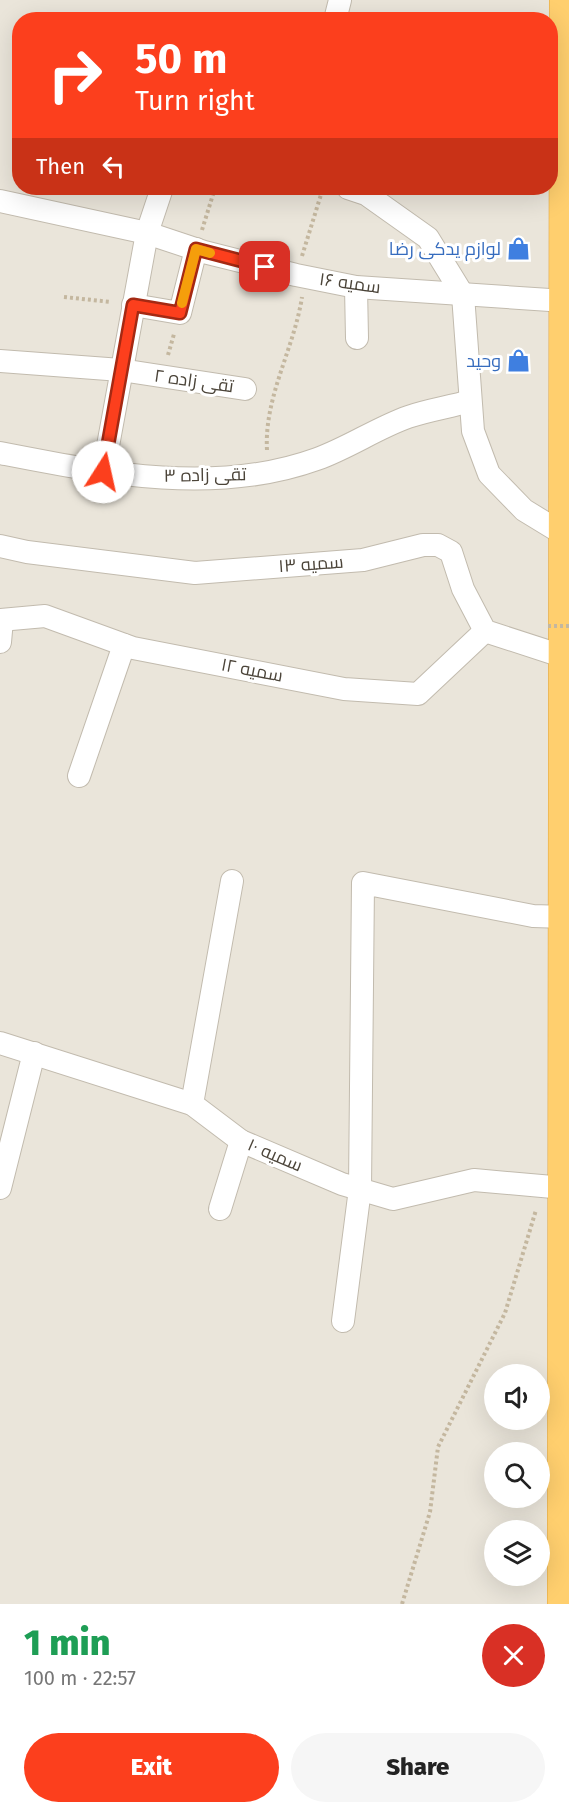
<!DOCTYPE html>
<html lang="en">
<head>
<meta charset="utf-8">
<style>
  body { margin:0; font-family:"Fira Sans",Cairo,sans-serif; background:#f6f6f6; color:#222; height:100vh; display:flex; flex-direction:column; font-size:22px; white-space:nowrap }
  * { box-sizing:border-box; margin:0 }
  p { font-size:20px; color:#767676 }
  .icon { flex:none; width:33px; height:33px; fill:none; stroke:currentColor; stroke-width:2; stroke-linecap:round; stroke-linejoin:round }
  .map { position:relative; height:1604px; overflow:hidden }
  .drawer { display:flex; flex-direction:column; background:#fff; flex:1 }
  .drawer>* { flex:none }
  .hud { position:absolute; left:12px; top:12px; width:546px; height:183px; border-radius:24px; box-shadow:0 6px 24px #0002; background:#fc3f1d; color:#fff; overflow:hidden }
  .buttons { position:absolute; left:484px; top:1364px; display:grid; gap:12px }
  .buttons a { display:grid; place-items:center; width:66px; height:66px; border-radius:50%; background:#fff; box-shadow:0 6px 24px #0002; font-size:30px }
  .pin { position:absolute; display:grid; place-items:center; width:51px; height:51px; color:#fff; margin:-26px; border-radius:12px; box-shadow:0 3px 9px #0006 }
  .me { position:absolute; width:66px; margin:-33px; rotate:10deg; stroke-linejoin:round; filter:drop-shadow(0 0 4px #0008) }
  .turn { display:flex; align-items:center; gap:21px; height:126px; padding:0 24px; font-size:27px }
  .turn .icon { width:78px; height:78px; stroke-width:2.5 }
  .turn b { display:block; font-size:42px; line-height:51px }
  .then { display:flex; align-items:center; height:57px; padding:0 24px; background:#0003; gap:12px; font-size:22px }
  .round { display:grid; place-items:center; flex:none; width:63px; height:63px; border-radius:32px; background:#f6f6f6 }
  .summary { display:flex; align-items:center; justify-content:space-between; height:102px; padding:0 24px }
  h1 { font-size:36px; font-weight:800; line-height:45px; color:#1e9e55 }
  .primary-button { display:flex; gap:12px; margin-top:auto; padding:12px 24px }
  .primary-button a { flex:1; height:69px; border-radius:36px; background:#fc3f1d; color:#fff; font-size:24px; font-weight:800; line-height:69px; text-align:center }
  .primary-button a+a { background:#f6f6f6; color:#222 }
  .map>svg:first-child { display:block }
</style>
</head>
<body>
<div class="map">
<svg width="569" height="1604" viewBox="0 0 569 1604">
  <rect width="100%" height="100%" fill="#f6f3ec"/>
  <path fill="#eae5da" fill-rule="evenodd" d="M 0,0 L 569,0 L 569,1604 L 0,1604 ZM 20,20 L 550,20 L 550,188 L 20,188 ZM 495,1374 L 540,1374 L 540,1419 L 495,1419 ZM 495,1452 L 540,1452 L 540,1497 L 495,1497 ZM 495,1530 L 540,1530 L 540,1575 L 495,1575 Z"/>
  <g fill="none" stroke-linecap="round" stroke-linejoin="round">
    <defs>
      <g id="minor">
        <polyline points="335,20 340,0"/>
        <polyline points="348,188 366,194 428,238 463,295 473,431 489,474 524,510 565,535"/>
        <polyline points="0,201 147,233 204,252 296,275 356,287 565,301"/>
        <polyline points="356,287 357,338"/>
        <polyline points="133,305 180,313 196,249"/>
        <polyline points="0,361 121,370 245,389"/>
        <path d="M 0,453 C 103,473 215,496 317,459 C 348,448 377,428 408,417 C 428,410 450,407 470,401"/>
        <polyline points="103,473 147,233 162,188"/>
        <polyline points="0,546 27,552 195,573 363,560 423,545 438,545 451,552 463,589 485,631 565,657"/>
        <polyline points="0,620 45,616 133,648 344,689 418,694 485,631"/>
        <polyline points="0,642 2,620"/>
        <polyline points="79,776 124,645"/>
        <polyline points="0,1043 192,1104 241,1141 342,1184 393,1199 474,1180 564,1188"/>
        <polyline points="192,1104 232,881"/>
        <polyline points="0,1188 34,1053"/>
        <polyline points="220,1209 241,1141"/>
        <polyline points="343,1321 360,1189 363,883 533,916 565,917"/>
      </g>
      <polyline id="highway" points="564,1604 566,0"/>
    </defs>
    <use href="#minor" stroke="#c2bbae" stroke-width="24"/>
    <use href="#highway" stroke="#e0a43c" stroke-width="34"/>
    <g stroke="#c4b79f" stroke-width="4" stroke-dasharray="3 3" stroke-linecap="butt">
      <polyline points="202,230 215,188"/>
      <polyline points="302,256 323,188"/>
      <polyline points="64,297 111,302"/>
      <polyline points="168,355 174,334"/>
      <path d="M 267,450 C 264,397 294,349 302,297"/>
      <polyline points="402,1604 430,1512 438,1447 505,1313 536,1210"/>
    </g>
    <use href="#minor" stroke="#fff" stroke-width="22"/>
    <use href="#highway" stroke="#ffcf6e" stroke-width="33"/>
    <polyline stroke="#c4b79f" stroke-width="4" stroke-dasharray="3 3" stroke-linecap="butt" points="548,626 569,626"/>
  </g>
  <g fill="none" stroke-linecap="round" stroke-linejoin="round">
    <defs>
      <polyline id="route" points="103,472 133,305 180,313 196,249 265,267"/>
    </defs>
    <use href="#route" stroke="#a42913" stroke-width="15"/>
    <use href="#route" stroke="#fc3f1d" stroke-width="10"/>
    <polyline stroke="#f59e0b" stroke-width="10" points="182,303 196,249 210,253"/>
  </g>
  <defs>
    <symbol id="shop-bare" viewBox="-9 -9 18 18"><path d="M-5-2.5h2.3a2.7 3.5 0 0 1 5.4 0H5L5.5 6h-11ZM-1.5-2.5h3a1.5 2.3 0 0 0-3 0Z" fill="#3f7fe0" stroke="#fff" stroke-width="2.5" paint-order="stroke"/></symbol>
  </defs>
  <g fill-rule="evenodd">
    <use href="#shop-bare" x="502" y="232" width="33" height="33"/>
    <use href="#shop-bare" x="502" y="344" width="33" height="33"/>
  </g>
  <g text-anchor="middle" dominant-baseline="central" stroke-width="6" stroke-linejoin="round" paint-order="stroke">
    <g font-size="18" fill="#366cbe" stroke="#fff" text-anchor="end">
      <text x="501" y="249">لوازم یدکی رضا</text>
      <text x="501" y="361">وحید</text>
    </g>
    <g font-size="18" fill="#4b4439" stroke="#fff">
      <text transform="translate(350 283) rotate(8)">سمیه ۱۶</text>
      <text transform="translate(194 381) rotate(8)">تقی زاده ۲</text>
      <text transform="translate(205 475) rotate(-1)">تقی زاده ۳</text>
      <text transform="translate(311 564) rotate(-4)">سمیه ۱۳</text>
      <text transform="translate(252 670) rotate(11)">سمیه ۱۲</text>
      <text transform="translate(275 1155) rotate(23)">سمیه ۱۰</text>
    </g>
  </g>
</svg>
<div class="buttons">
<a><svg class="icon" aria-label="sound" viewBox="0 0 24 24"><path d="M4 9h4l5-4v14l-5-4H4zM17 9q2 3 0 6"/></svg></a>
<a><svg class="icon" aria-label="search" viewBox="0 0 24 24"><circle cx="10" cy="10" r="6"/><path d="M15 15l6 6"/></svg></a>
<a><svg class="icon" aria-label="layers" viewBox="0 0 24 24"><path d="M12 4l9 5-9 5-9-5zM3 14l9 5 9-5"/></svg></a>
</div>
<div class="pin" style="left:265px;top:267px;background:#d93025"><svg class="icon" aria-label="arrive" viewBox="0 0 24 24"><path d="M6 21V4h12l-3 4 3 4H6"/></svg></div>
<svg class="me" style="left:103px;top:472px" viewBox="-20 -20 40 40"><circle r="19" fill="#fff"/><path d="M0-13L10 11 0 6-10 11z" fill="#fc3f1d"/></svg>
<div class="hud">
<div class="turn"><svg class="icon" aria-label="right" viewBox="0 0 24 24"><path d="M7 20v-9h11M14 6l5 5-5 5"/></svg><div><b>50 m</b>Turn right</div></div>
<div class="then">Then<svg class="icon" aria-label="left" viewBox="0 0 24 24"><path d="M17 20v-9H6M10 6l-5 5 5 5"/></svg></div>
</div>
</div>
<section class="drawer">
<div class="summary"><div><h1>1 min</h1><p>100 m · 22:57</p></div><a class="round" style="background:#d93025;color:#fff"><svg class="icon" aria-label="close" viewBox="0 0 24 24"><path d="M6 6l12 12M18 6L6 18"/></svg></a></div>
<div class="primary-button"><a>Exit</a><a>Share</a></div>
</section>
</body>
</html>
